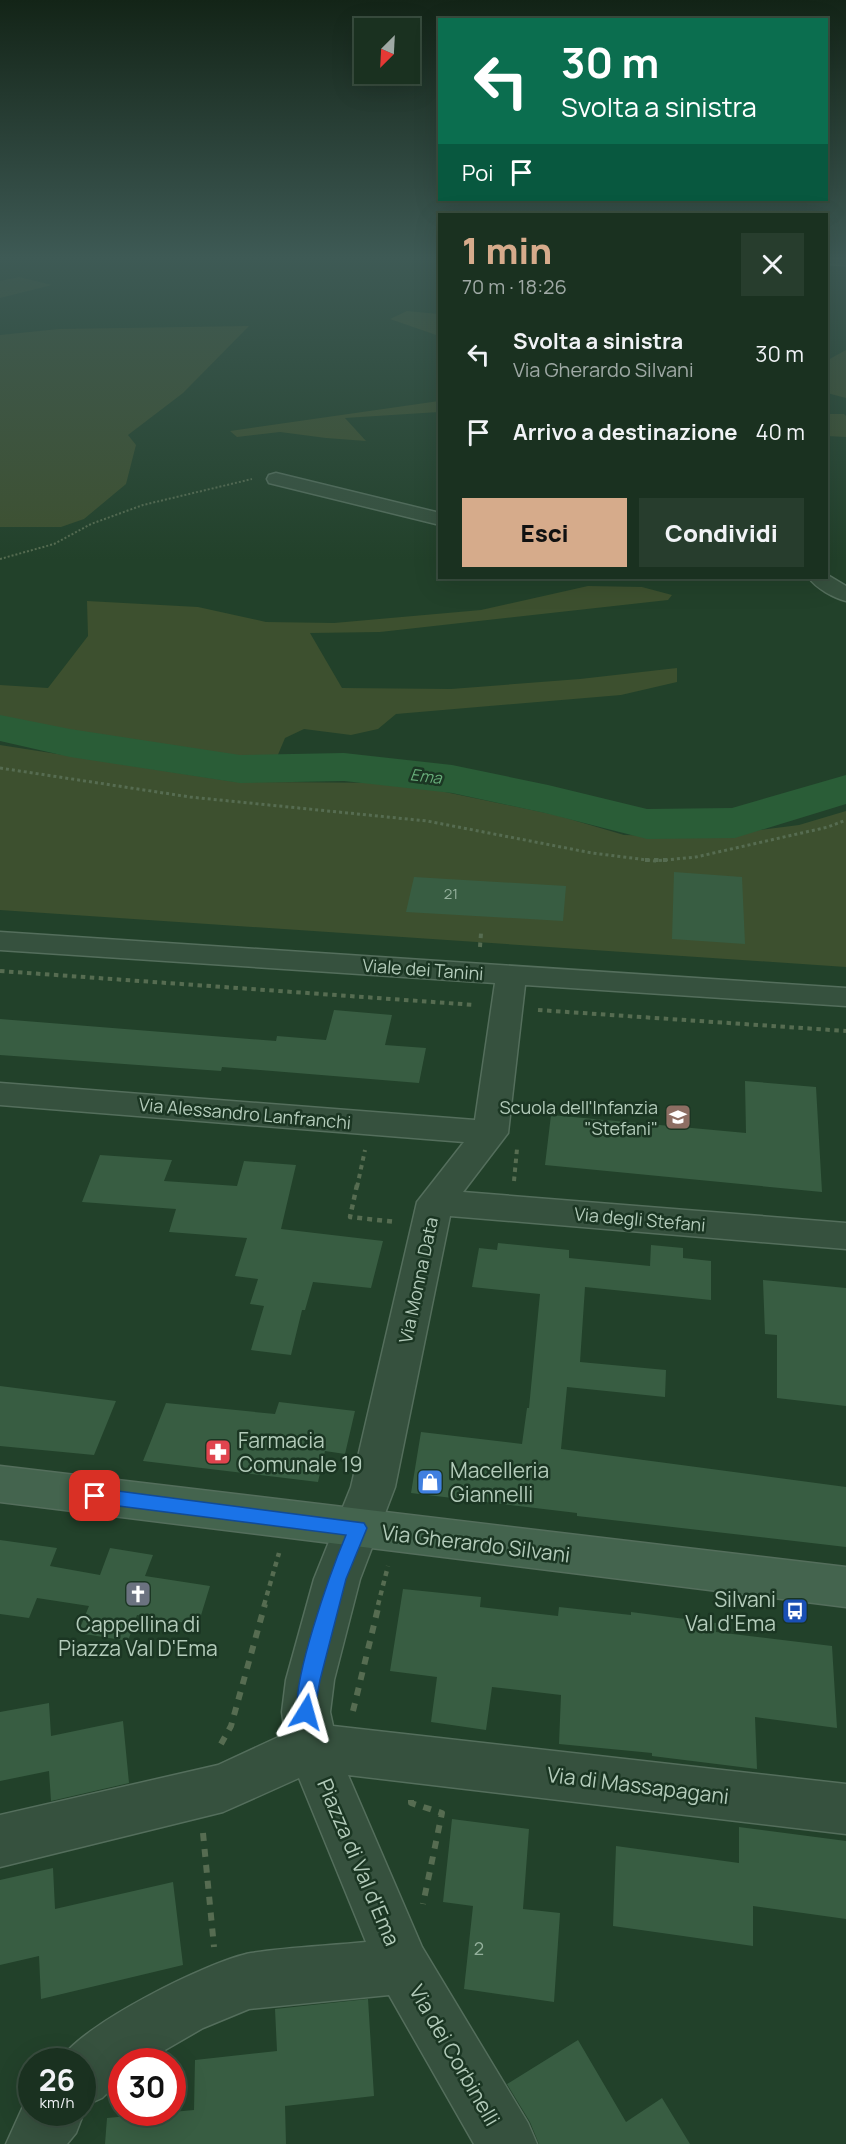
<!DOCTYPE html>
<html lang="it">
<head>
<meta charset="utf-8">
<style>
  body { margin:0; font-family:Manrope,sans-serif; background:#273d2d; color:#f1f3f6; height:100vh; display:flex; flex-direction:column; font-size:22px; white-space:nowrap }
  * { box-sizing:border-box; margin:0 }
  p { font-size:20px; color:#9fa9a5 }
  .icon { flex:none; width:33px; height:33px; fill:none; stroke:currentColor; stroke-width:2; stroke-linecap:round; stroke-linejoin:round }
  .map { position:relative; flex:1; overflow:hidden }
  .side { position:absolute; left:438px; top:213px; width:390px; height:366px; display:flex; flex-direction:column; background:#1a3120; border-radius:0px; box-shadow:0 6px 24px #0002,0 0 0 2px #384c3e }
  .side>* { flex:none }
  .banner { position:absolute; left:438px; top:18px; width:390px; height:183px; border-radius:0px; box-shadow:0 6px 24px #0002,0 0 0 2px #384c3e; background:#0b6e4f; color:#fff; overflow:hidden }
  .needle { width:39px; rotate:204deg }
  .fabs { position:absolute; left:354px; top:18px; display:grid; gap:12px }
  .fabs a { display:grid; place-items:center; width:66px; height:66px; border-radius:0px; background:#1a3120; box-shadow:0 6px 24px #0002,0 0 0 2px #384c3e; font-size:30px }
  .speed { position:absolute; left:18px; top:2048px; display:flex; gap:12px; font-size:30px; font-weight:700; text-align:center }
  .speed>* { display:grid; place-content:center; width:78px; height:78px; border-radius:50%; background:#1a3120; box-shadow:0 6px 24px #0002,0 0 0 2px #384c3e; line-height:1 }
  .speed small { font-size:15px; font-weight:400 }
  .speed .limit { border:9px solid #d22; background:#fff; color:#111 }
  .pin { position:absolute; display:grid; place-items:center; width:51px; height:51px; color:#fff; margin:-26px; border-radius:12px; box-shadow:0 3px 9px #0006 }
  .me { position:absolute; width:66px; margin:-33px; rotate:8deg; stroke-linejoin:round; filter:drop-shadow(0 0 4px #0008) }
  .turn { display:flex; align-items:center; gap:21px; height:126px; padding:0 24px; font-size:27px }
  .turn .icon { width:78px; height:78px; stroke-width:2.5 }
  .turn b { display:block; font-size:42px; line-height:51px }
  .then { display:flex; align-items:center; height:57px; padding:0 24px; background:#0003; gap:12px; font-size:22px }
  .round { display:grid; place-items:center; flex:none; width:63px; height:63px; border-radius:0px; background:#273d2d }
  .summary { display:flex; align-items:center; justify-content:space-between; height:102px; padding:0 24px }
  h1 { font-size:36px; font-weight:800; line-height:45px; color:#d6ab8b }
  .cta { display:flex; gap:12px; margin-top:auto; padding:12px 24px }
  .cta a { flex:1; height:69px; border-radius:0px; background:#d6ab8b; color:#111; font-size:24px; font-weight:800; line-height:69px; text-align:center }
  .cta a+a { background:#273d2d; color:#f1f3f6 }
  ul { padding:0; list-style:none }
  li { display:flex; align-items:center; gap:18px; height:78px; padding:0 24px }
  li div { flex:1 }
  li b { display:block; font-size:22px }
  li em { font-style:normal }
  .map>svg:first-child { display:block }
</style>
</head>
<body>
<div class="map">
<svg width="846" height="2144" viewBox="0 0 846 2144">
  <rect width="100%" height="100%" fill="#22412a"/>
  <g fill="#3d502f">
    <polygon points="19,277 52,285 0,298 0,281"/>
    <polygon points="407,311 439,314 439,336 390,319"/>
    <polygon points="249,326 183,393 128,435 136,445 126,484 84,519 61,527 0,527 0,335 59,329"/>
    <polygon points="846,350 846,398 827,393 826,361"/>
    <polygon points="439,401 439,412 345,418 366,441 326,438 280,432 237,437 230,431"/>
    <polygon points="826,414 844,414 846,416 846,437 827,436"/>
    <polygon points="588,586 642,587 672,595 668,600 380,632 310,633 342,688 451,689 580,679 677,668 677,682 621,695 396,714 378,729 351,735 304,729 285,738 277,757 233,760 0,722 0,685 48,688 88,636 87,601 198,607 266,622 334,623 481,610"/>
    <polygon points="0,745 236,782 402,783 556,815 624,835 706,837 799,825 846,811 846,967 0,910"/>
  </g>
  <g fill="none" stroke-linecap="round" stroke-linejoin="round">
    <polygon fill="#2a5d37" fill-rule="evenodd" points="0,715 70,729 240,755 344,753 452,765 548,785 647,809 732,808 846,775 846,804 735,838 647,839 545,813 452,793 344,781 240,783 70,757 0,741"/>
  </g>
  <g fill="#385d42">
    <polygon points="674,872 742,877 745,944 672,939"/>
    <polygon points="414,877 566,886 563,921 406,912"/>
    <polygon points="334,1010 392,1015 385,1045 426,1048 419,1083 222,1067 221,1071 0,1055 0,1019 276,1041 277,1036 326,1040"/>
    <polygon points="745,1081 816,1087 822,1192 545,1165 551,1115 746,1133"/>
    <polygon points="100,1155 172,1160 164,1181 237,1186 244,1161 296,1165 281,1229 383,1241 371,1288 313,1282 305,1310 302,1310 291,1355 251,1350 264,1306 250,1304 258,1279 235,1276 247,1238 169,1232 176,1209 82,1202"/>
    <polygon points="498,1243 569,1250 569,1258 650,1266 651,1245 683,1248 683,1258 711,1261 711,1300 585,1287 580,1362 666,1370 665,1397 567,1387 561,1449 846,1487 846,1547 577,1516 577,1513 411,1493 421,1432 522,1444 527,1408 529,1408 540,1294 472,1287 479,1248 497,1250"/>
    <polygon points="763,1280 846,1288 846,1406 777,1398 777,1335 765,1334"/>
    <polygon points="0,1386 39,1391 116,1401 94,1455 0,1446"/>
    <polygon points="279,1402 355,1411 345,1454 325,1451 318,1482 143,1461 166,1403 275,1414"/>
    <polygon points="0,1540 57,1548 50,1566 100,1575 110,1548 153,1555 145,1576 210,1586 198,1625 137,1615 128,1641 78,1633 89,1606 37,1598 29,1618 0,1614"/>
    <polygon points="403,1589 481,1597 480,1607 558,1616 559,1607 631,1615 631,1612 716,1623 716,1632 832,1646 837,1728 755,1717 757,1769 652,1756 652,1753 559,1744 561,1695 492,1687 486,1730 431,1722 437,1677 390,1671"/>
    <polygon points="49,1703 51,1736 123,1721 129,1783 51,1801 49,1771 0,1781 0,1712"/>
    <polygon points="452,1819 529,1829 523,1909 560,1913 554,2002 464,1989 473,1906 443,1902"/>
    <polygon points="739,1827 846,1841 846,1919 753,1906 753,1946 613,1926 616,1846 739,1863"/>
    <polygon points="53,1868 55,1909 173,1882 183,1965 41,1999 39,1956 0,1965 0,1880"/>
    <polygon points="368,1999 374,2096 285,2106 286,2144 105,2144 107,2118 194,2110 195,2060 277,2051 275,2009"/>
    <polygon points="578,2040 626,2122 662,2098 690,2144 539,2144 530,2122 507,2084"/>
  </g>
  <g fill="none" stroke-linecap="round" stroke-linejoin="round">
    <defs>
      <g id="street">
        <polygon points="826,259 846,259 846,265 826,264"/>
        <polygon points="276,473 440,513 440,525 269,483 267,479 269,475"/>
        <path d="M 826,574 L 846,586 L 846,601 C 834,598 816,588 809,578 L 826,578 Z"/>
        <path d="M 0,932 L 846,988 L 846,1006 L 525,985 L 508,1133 L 463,1192 L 846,1223 L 846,1249 L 450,1216 L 395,1487 L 360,1579 L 334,1680 L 330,1712 L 333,1726 L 846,1784 L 846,1834 L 348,1775 L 422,1947 L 528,2123 L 537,2144 L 474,2144 L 389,1995 L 249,2009 L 203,2028 L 146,2061 L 122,2061 L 122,2079 L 102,2098 L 82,2107 L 82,2061 L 60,2061 C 78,2026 211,1960 251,1953 C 288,1947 328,1946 366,1942 L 299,1778 L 223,1812 L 0,1867 L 0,1815 L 218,1765 L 285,1734 L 282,1712 L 286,1680 L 314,1579 L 351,1487 L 417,1202 L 464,1142 L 0,1105 L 0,1083 L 475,1120 L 495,983 L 0,950 Z"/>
        <polygon points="32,2095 32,2112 82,2112 82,2108 84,2112 76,2133 67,2144 6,2144 25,2102"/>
      </g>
      <polygon id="secondary" points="0,1466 846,1567 846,1607 0,1502"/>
    </defs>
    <use href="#street" stroke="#546e5c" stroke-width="3"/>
    <use href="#secondary" stroke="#546e5c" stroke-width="3"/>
    <polyline stroke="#566c51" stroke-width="2" stroke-dasharray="2 2" stroke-linecap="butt" points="0,559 54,544 91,524 143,505 252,479"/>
    <polyline stroke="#566c51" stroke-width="3" stroke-dasharray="3 3" stroke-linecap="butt" points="0,768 190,797 427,821 592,853 655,861 696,857 828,827 846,820"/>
    <g stroke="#566c51" stroke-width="4" stroke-dasharray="4.5 4.5" stroke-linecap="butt">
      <polyline points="645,860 667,860"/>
      <polyline points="480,947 481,933"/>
      <polyline points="0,971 475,1005"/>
      <polyline points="538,1010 846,1031"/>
      <polyline points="514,1181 517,1149"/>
      <polyline points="357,1187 365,1150"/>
    </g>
    <g stroke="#566c51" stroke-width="4.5" stroke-dasharray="5 5" stroke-linecap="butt">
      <polyline points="357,1185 350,1217 396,1222"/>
      <polyline points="264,1605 279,1553"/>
      <polyline points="378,1605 388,1566"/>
    </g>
    <g stroke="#566c51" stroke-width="6" stroke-dasharray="8 8" stroke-linecap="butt">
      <polyline points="353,1711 379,1604"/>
      <polyline points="221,1744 231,1726 265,1604"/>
      <polyline points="411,1800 411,1803 442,1813 423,1904"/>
      <polyline points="203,1833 214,1947"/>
    </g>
    <use href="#street" fill="#36513e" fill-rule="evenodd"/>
    <use href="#secondary" fill="#44644e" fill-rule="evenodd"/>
  </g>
  <linearGradient id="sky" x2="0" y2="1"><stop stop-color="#132417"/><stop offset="0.46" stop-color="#3e5a55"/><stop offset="1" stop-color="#3e5a55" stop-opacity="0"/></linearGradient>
  <rect width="846" height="560" fill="url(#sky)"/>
  <path fill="#1a73e8" stroke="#114b97" stroke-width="1.5" d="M 95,1488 L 364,1523 L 367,1528 L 346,1579 L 320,1680 L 313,1719 L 306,1721 L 299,1719 C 287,1691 333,1566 346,1535 L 95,1503 L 89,1501 L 86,1496 L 89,1491 Z"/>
  <defs>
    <symbol id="school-square" viewBox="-11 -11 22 22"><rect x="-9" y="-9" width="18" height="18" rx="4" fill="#8d6e63" stroke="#1b3623"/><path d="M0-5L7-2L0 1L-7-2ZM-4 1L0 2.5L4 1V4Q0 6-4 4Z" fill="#fff"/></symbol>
    <symbol id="pharmacy-square" viewBox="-11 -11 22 22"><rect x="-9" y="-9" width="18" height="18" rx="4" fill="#e0444e" stroke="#1b3623"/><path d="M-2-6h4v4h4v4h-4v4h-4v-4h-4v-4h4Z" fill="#fff"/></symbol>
    <symbol id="shop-square" viewBox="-11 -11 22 22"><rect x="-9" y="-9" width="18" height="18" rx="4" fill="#3f7fe0" stroke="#1b3623"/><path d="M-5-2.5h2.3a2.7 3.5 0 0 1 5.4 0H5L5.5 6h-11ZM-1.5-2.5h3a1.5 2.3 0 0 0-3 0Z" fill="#fff"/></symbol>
    <symbol id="church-square" viewBox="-11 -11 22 22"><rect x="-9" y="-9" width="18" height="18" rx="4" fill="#6b7280" stroke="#1b3623"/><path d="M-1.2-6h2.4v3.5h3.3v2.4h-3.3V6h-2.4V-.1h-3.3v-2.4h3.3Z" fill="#fff"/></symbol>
    <symbol id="bus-square" viewBox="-11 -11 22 22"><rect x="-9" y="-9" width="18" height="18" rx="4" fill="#1a4fb4" stroke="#1b3623"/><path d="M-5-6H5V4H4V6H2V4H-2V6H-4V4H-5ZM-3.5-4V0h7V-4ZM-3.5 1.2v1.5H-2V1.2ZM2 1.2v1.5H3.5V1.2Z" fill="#fff"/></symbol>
  </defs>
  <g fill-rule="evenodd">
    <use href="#school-square" x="663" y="1102" width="30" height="30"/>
    <use href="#pharmacy-square" x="203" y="1437" width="30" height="30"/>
    <use href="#shop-square" x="415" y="1467" width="30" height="30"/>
    <use href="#church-square" x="123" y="1579" width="30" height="30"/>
    <use href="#bus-square" x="780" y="1596" width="30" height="30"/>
  </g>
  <g text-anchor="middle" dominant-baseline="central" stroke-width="5" stroke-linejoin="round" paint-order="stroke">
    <g font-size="15" fill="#94b09c">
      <text x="451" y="893">21</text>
    </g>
    <g font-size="16" font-style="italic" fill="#68ae7a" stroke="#1b3623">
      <text transform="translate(426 776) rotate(7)">Ema</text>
    </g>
    <g font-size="18" fill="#b3cbba" stroke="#1b3623">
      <text transform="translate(423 969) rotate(4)">Viale dei Tanini</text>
      <text transform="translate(245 1113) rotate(5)">Via Alessandro Lanfranchi</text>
      <text transform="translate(640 1219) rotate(5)">Via degli Stefani</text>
      <text transform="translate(418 1280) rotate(-78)">Via Monna Data</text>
    </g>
    <g font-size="18" fill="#b3cbba" stroke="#1b3623" text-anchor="end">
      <text x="658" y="1107">Scuola dell'Infanzia<tspan x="658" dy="21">"Stefani"</tspan></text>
    </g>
    <g font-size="18" fill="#94b09c">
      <text x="479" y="1948">2</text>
    </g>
    <g font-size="21" fill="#b3cbba" stroke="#1b3623" text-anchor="start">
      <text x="238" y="1440">Farmacia<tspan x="238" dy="24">Comunale 19</tspan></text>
      <text x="450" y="1470">Macelleria<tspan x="450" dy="24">Giannelli</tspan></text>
      <text x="776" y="1599" text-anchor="end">Silvani<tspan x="776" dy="24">Val d'Ema</tspan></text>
      <text x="138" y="1624" text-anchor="middle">Cappellina di<tspan x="138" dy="24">Piazza Val D'Ema</tspan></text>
    </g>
    <g font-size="21" fill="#b3cbba" stroke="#1b3623">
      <text transform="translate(476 1543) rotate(7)">Via Gherardo Silvani</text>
      <text transform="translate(638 1785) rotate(7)">Via di Massapagani</text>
      <text transform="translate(359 1862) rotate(67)">Piazza di Val d'Ema</text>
      <text transform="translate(455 2055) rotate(60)">Via dei Corbinelli</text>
    </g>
  </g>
</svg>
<div class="fabs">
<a><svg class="needle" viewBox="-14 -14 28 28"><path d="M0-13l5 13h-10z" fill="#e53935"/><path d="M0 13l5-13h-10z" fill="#9fa9a5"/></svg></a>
</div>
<div class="speed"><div>26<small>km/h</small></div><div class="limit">30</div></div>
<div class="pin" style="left:95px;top:1496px;background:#d93025"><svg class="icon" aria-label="arrive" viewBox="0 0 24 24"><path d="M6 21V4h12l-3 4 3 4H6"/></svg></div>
<svg class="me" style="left:306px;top:1712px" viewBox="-20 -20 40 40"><path d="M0-17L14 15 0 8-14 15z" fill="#1a73e8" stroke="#fff" stroke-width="4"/></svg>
<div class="banner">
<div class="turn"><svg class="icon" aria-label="left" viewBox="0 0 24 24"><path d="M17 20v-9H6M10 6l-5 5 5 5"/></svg><div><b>30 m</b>Svolta a sinistra</div></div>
<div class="then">Poi<svg class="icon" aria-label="arrive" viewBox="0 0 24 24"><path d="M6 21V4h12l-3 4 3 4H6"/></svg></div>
</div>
<section class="side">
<div class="summary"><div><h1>1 min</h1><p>70 m · 18:26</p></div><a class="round"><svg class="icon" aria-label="close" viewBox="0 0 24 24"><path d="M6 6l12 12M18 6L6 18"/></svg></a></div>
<ul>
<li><svg class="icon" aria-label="left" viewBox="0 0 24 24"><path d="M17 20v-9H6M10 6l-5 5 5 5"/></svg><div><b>Svolta a sinistra</b><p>Via Gherardo Silvani</p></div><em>30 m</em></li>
<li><svg class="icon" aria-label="arrive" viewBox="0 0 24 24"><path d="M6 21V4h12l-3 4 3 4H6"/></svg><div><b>Arrivo a destinazione</b></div><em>40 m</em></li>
</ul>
<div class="cta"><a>Esci</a><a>Condividi</a></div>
</section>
</div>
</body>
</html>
